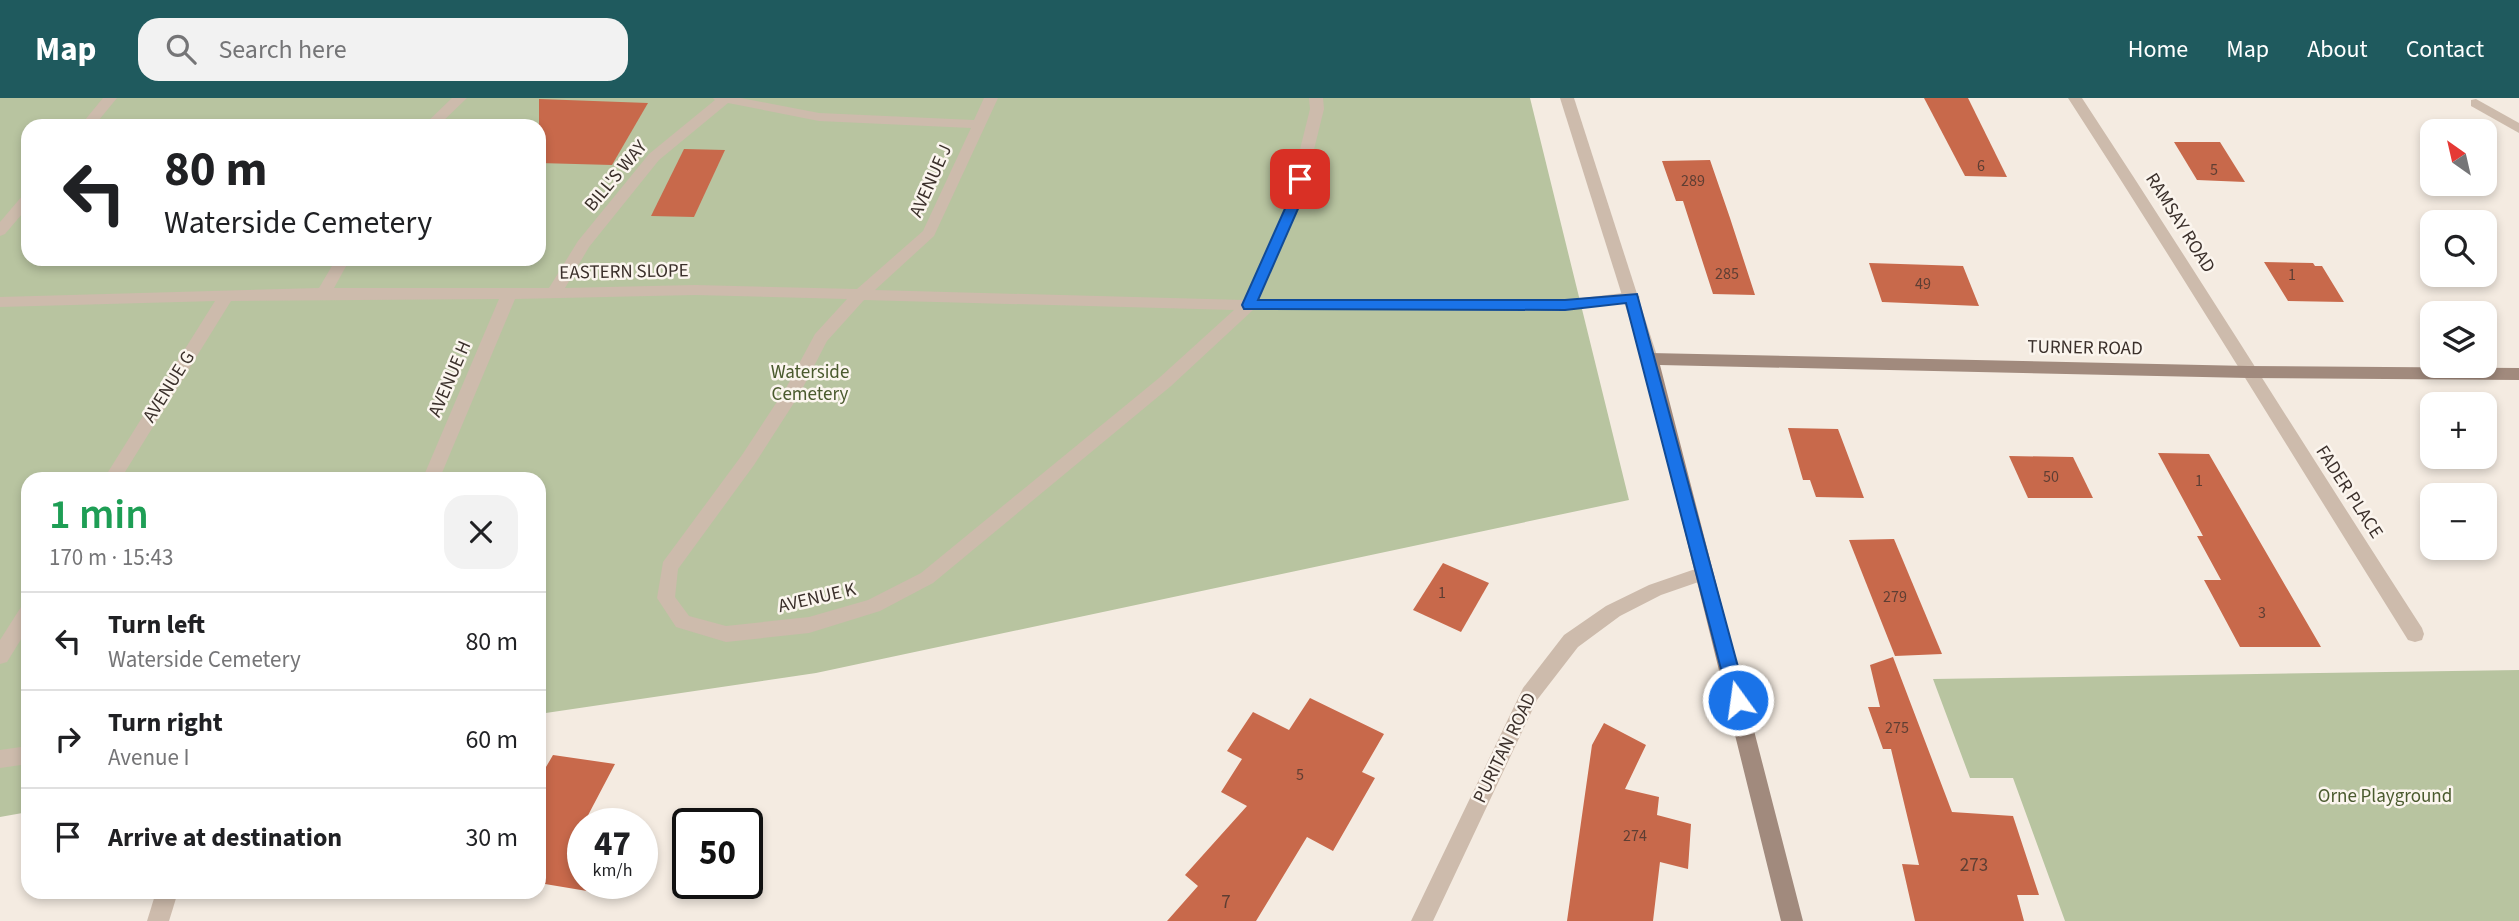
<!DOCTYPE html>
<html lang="en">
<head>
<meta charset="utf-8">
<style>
  body { margin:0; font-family:"Source Sans 3",sans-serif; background:#f2f2f2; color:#202124; height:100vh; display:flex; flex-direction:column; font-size:26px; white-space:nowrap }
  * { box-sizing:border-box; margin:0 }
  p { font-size:23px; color:#757577 }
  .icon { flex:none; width:38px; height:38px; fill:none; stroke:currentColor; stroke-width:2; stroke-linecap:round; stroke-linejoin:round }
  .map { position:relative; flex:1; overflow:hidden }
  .sheet { position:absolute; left:21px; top:374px; width:525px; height:427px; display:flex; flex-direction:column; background:#fff; border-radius:21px; box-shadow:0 4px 10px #0003 }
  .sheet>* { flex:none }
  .banner { position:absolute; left:21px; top:21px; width:525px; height:147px; border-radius:21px; box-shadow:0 4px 10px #0003; background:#fff; color:#202124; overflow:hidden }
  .needle { width:46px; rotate:326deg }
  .controls { position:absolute; left:2420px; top:21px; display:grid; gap:14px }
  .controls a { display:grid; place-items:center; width:77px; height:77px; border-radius:14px; background:#fff; box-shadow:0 4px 10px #0003; font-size:35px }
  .speed { position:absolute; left:567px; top:710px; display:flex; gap:14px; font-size:35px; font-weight:700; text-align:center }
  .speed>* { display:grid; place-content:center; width:91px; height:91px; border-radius:50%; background:#fff; box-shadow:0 4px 10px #0003; line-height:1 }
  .speed small { font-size:18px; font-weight:400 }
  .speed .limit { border:4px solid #111; border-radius:10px; background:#fff; color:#111 }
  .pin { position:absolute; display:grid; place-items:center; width:60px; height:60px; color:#fff; margin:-30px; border-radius:14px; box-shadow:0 4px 10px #0006 }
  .me { position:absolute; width:77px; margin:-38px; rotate:346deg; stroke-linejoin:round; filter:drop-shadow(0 0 5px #0008) }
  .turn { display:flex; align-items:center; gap:24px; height:147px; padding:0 28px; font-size:32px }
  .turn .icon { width:91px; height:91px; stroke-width:2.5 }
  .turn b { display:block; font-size:49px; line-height:60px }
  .round { display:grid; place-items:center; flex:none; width:74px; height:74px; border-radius:21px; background:#f2f2f2 }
  .head { display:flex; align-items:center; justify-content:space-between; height:119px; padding:0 28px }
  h1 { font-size:42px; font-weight:600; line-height:52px; color:#1e9e55 }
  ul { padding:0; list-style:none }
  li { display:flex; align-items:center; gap:21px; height:98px; padding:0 28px; border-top:2px solid #e0e0e0 }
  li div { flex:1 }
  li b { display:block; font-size:26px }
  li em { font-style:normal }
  header { display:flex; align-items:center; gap:42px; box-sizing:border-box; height:98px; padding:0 35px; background:#1f5a5e; color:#fff }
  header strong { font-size:33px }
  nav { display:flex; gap:38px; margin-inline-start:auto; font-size:24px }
  .search { width:490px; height:63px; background:#f2f2f2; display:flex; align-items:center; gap:18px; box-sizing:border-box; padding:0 24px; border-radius:21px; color:#757577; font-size:26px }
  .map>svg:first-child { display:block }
</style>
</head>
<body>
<header>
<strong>Map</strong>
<div class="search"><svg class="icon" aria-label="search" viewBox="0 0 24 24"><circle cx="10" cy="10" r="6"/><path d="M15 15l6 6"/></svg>Search here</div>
<nav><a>Home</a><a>Map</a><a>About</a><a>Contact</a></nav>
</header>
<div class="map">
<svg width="2519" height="823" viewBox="0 0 2519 823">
  <rect width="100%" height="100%" fill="#f4ebe1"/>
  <g fill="#b8c4a0" fill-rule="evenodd">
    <path d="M 0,0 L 1530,0 L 1629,402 L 816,575 L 539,616 L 539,382 L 28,382 L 28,714 L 0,719 ZM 28,28 L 539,28 L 539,161 L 28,161 Z"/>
    <polygon points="2519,572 2519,823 2065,823 2013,680 1970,680 1933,581"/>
  </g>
  <g fill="#c8694b">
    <polygon points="1924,0 1968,0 2007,79 1965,78"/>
    <polygon points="539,1 648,5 612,67 539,65"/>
    <polygon points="2174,44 2220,44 2245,84 2197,82"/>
    <polygon points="684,51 725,52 694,119 651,118"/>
    <polygon points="1710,62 1730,120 1755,197 1713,196 1683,103 1676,103 1662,63"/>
    <polygon points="2264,164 2313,165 2315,168 2322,168 2344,204 2288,203"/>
    <polygon points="1869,165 1963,168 1979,208 1882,204"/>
    <polygon points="1788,330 1838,331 1864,400 1816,399 1810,382 1803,382"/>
    <polygon points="2158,355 2209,356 2321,549 2240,549 2204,482 2221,482 2197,438 2203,438"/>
    <polygon points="2009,358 2073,359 2093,400 2028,400"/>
    <polygon points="1894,441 1942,556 1895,558 1849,442"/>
    <polygon points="1443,465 1489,485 1461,534 1413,512"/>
    <polygon points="1893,559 1952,714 2013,718 2039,797 2017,797 2024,823 1915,823 1902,766 1919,767 1891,651 1883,651 1868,609 1880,609 1870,567"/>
    <polygon points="1310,600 1384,636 1362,674 1375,680 1333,753 1307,739 1256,823 1167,823 1198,788 1185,777 1247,708 1221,694 1242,661 1227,653 1253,614 1289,632"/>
    <polygon points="1604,625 1646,647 1625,691 1659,699 1657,717 1691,726 1688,771 1660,764 1653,823 1567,823 1592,647"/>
    <polygon points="553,657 615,666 585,723 602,726 583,726 583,786 624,786 617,798 539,785 539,681"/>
  </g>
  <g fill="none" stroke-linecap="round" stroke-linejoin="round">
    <g fill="#cdbbac" fill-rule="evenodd">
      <polygon points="103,0 117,0 94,28 80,28"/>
      <polygon points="452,0 467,0 438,28 423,28"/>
      <path d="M 713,0 L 741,0 L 819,15 L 974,22 L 984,0 L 998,0 L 934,138 L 875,192 L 1244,202 L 1287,104 L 1310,11 L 1309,0 L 1323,0 L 1324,11 L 1301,104 L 1259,202 L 1565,202 L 1632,194 L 1640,199 L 1632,204 L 1565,212 L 1253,212 L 1171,288 L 933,485 L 880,513 L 809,535 L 726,544 L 676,529 L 657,500 L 663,464 L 742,357 L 786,290 L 815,236 L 847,201 L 695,197 L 515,201 L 439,382 L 422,382 L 499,201 L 231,203 L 120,382 L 103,382 L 215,203 L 0,209 L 0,199 L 319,190 L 336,161 L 350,161 L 334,190 L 549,190 L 578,143 L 649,56 L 715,2 ZM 728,5 L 819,23 L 971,30 L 923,133 L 857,191 L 695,187 L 565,190 L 589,149 L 659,62 ZM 864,202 L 1234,212 L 1159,280 L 921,475 L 868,502 L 809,519 L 726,528 L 689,518 L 675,499 L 678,471 L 754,367 L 799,297 L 827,243 Z"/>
      <polygon points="28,95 28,109 5,136 0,138 0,124 23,97"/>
      <polygon points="28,506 28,530 7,564 0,566 0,542 21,509"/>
      <polygon points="28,648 28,666 0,670 0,652"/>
      <polygon points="156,794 178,794 169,823 147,823"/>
    </g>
    <g fill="#cdbbac" fill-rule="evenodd">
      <path d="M 2068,0 L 2082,0 C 2197,175 2308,354 2422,530 L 2424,536 L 2422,542 L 2415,544 L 2408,542 C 2295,361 2184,179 2068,0 Z"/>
      <polygon points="2476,1 2519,25 2519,35 2471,8 2471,2"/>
      <polygon points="1704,468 1710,470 1713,475 1710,480 1661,497 1620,518 1578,549 1537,602 1433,823 1411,823 1523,590 1564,537 1606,508 1649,487"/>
    </g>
    <polygon fill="#cdbbac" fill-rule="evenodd" points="1560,0 1574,0 1658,261 1656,265 1650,267 1642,261"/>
    <polygon fill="#a18a7d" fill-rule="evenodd" points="1650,255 2248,268 2519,270 2519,282 2248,280 1660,267 1803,823 1781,823 1642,261"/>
  </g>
  <polygon fill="#1a73e8" stroke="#114b97" stroke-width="2" points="1300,77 1306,81 1301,104 1258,202 1565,202 1637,196 1747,602 1745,608 1738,610 1732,608 1729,602 1626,205 1565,212 1244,211 1242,207 1288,104 1293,81"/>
  <g text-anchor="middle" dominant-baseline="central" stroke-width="5" stroke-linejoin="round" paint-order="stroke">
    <g font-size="16" fill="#5e3e33">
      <text x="1981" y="68">6</text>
      <text x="2214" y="72">5</text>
      <text x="1693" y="83">289</text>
      <text x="1727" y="176">285</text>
      <text x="2292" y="177">1</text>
      <text x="1923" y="186">49</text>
      <text x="2051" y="379">50</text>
      <text x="2199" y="383">1</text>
      <text x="1442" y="495">1</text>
      <text x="1895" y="499">279</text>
      <text x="2262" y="515">3</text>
      <text x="1897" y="630">275</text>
      <text x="1300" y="677">5</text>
      <text x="1635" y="738">274</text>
    </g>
    <g font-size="19" fill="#3b302b" stroke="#fbf5ee">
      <text transform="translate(616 78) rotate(-50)">BILL'S WAY</text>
      <text transform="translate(931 83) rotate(-66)">AVENUE J</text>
      <text transform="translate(2180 125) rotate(58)">RAMSAY ROAD</text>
      <text transform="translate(624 174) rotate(-1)">EASTERN SLOPE</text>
      <text transform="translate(2085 250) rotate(1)">TURNER ROAD</text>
      <text transform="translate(450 281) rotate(-67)">AVENUE H</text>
      <text transform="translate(169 289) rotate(-58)">AVENUE G</text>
      <text transform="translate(2349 394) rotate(57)">FADER PLACE</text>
      <text transform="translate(817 500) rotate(-13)">AVENUE K</text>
      <text transform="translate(1505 650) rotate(-64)">PURITAN ROAD</text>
    </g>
    <g font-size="19" fill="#4a5a2e" stroke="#fbf5ee">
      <text x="810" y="274">Waterside<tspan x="810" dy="22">Cemetery</tspan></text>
      <text x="2385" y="698">Orne Playground</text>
    </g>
    <g font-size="19" fill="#5e3e33">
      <text x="1974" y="767">273</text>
      <text x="1226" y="804">7</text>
    </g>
  </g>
</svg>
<div class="controls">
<a><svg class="needle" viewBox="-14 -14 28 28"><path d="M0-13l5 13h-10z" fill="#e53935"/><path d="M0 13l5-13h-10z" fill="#757577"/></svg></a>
<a><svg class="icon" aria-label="search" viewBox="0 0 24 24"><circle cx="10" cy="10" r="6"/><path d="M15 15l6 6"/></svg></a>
<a><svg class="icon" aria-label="layers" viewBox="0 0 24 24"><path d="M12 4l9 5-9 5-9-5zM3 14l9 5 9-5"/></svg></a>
<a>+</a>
<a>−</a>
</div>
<div class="speed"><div>47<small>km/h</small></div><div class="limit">50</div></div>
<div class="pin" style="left:1300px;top:81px;background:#d93025"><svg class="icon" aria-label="arrive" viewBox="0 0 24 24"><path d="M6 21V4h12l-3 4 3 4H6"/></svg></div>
<svg class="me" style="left:1738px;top:602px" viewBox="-20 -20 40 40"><circle r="17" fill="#1a73e8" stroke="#fff" stroke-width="3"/><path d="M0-11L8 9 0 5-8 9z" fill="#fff"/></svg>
<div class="banner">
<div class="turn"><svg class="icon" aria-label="left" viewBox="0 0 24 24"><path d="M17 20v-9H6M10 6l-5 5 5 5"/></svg><div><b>80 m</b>Waterside Cemetery</div></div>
</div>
<section class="sheet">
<div class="head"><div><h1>1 min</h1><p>170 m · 15:43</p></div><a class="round"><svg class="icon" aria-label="close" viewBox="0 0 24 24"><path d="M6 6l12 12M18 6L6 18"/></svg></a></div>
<ul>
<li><svg class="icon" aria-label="left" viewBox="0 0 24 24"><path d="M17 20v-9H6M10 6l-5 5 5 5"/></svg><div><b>Turn left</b><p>Waterside Cemetery</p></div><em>80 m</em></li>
<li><svg class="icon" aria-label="right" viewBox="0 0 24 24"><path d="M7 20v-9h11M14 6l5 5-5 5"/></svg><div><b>Turn right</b><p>Avenue I</p></div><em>60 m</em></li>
<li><svg class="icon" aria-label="arrive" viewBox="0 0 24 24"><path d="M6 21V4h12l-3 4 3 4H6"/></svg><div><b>Arrive at destination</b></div><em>30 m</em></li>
</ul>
</section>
</div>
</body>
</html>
